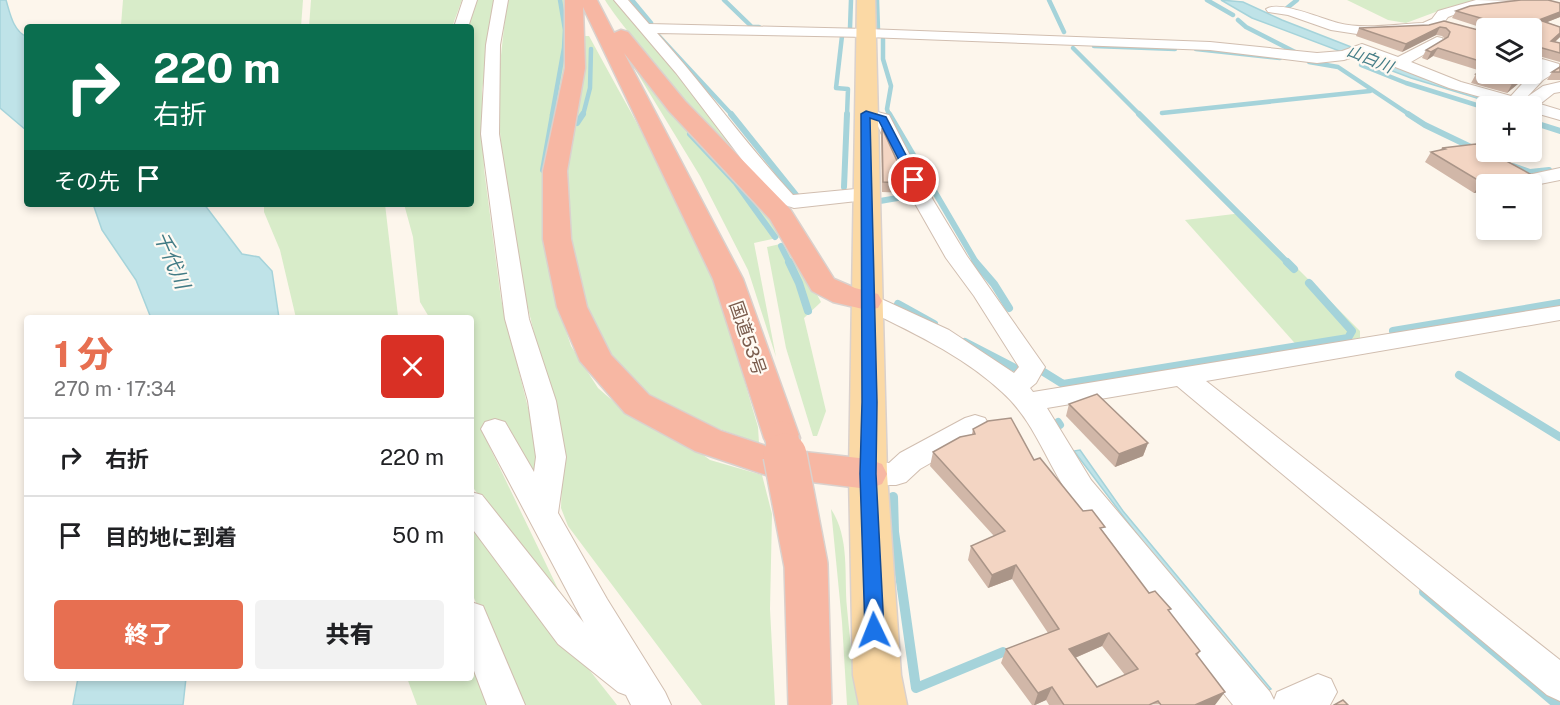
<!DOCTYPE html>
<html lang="ja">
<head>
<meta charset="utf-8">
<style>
  body { margin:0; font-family:"Public Sans","Noto Sans JP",sans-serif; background:#f2f2f2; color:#202124; height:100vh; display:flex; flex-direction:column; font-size:22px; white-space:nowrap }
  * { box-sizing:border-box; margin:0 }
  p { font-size:20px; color:#757577 }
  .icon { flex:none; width:33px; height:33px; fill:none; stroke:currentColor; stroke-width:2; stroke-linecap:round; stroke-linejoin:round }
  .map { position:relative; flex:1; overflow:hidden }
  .panel { position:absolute; left:24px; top:315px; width:450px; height:366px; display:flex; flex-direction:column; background:#fff; border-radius:6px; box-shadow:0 3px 9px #0003 }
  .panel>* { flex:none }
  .banner { position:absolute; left:24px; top:24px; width:450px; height:183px; border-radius:6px; box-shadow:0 3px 9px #0003; background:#0b6e4f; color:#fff; overflow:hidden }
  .controls { position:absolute; left:1476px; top:18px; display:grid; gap:12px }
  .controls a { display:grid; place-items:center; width:66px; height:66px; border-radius:6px; background:#fff; box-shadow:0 3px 9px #0003; font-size:30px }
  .pin { position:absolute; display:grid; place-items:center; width:51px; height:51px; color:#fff; margin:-26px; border:3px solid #fff; border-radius:50%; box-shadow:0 2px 6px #0007 }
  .me { position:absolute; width:66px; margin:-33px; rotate:358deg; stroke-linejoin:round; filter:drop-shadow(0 0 4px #0008) }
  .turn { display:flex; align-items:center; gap:21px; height:126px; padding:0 30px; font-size:27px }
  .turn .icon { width:78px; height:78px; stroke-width:2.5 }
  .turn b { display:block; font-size:42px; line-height:51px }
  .then { display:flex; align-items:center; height:57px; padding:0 30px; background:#0003; gap:12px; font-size:22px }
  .round { display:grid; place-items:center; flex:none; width:63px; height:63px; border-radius:6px; background:#f2f2f2 }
  .overview { display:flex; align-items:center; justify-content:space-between; height:102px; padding:0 30px }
  h1 { font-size:36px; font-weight:800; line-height:45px; color:#e76f51 }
  .cta { display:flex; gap:12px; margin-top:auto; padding:12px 30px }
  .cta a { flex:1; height:69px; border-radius:6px; background:#e76f51; color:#fff; font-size:24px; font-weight:800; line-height:69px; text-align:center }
  .cta a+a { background:#f2f2f2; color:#202124 }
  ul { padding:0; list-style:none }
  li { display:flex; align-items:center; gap:18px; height:78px; padding:0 30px; border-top:2px solid #e0e0e0 }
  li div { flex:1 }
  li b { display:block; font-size:22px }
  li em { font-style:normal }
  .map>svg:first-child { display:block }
</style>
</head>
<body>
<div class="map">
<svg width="1560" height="705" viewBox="0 0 1560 705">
  <rect width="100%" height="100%" fill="#fdf6ec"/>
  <g fill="#d8ecc9">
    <polygon points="123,0 303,0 301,27 121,25"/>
    <polygon points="311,0 462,0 452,27 309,27"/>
    <polygon points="475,0 496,0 482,90 484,169 501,299 540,456 535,481 503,421 481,429 572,618 471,485 471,318 429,317 420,302 413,237 404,204 471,204 471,27 468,27"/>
    <polygon points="507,0 567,0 569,38 546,250 553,291 571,346 598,388 630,416 683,440 710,460 762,475 772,514 770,609 775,705 702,705 568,526 561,508 562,474 553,410 515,255 504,185 497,92"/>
    <path d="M 605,0 L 617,0 L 654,44 L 743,159 C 726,153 618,23 605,0 Z"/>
    <polygon points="1347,0 1483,0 1449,7 1406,23 1388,20"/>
    <path d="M 585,36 L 589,36 C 626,105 667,173 699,245 C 724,303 740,367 758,427 L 759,443 L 711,426 L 648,396 L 612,356 L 591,318 L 571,255 L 566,172 L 585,67 Z"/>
    <polygon points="633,61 786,236 754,243 776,357 748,270 700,176 633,66"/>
    <polygon points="264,204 385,204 398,316 296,318 280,250 264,212"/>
    <polygon points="1242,213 1360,331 1360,338 1300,349 1185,220"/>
    <polygon points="789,242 821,302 804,318 826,411 817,436 813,436 786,348 767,247"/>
    <path d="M 831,509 C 850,538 844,575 847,608 C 850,641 854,673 858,705 L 847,705 L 842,622 Z"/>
    <polygon points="471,521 614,701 617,705 520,705 471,591"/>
    <polygon points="471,656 492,705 417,705 407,678 471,678"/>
  </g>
  <g fill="#bfe3e8" stroke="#a5d3da" stroke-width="1.5">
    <path d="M 0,0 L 6,0 C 10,13 13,31 27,37 L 27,131 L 0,108 Z"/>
    <polygon points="1221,0 1243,2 1282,20 1446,84 1527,106 1503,106 1411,78 1252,18"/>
    <polygon points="93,204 204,204 242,254 259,257 272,271 279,318 151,318 136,280 102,230"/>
    <polygon points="1080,450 1123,511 1271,689 1265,691 1157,561 1074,451"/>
    <polygon points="78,678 186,678 183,705 73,705"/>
  </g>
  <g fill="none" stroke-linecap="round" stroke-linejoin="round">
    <g stroke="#a5d3da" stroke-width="4.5">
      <polyline points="632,0 651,23"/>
      <polyline points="724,0 752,27 759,27"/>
      <polyline points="877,0 878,30"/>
      <polyline points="1049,0 1064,32"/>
      <polyline points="1207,0 1233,15"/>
      <polyline points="1287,8 1297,0"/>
      <polyline points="1238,20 1246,27 1297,53"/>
      <polyline points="850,28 851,0"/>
      <polyline points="656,33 732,115"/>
      <polyline points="842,36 836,88 848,89 847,115"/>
      <polyline points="883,39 883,59 891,86 887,109 889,115"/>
      <polyline points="1094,46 1175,49"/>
      <polyline points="1073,48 1140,115"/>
      <polyline points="1196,49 1280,58"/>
      <polyline points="1309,62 1338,67 1410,115"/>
      <polyline points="1361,65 1406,83 1486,108"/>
      <polyline points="1162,113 1370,91"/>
      <polyline points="552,115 564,48 565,30 560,0"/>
      <polyline points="583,115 590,88 591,49"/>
    </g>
    <g stroke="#a5d3da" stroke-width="6">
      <polyline points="731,114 796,195"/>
      <polyline points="889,114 977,264"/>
      <polyline points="1139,114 1289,264"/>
      <polyline points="1408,114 1425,125 1475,149"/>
      <polyline points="1532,122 1560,131"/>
      <polyline points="577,123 583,114"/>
      <polyline points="690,134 736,183 775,237"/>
      <polyline points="1513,166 1530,172 1549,170"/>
      <polyline points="543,170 553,114"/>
      <polyline points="844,187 847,114"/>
      <polyline points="880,201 915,195"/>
      <polyline points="781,246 790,264"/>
    </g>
    <g stroke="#a5d3da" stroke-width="8">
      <polyline points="789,262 799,283 808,311"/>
      <polyline points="975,262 994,284 1009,308"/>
      <polyline points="1287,262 1294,269"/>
      <polyline points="898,304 934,324"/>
      <polyline points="1393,331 1560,303"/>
      <polyline points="965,342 1017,369"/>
      <polyline points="1037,364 1042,371 1063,384 1348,338 1352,331 1309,283"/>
      <polyline points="1459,375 1560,437"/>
      <polyline points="1058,422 1060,425"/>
    </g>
    <g stroke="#a5d3da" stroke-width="10">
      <polyline points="893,497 894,532 916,688 1003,652"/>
      <polyline points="1424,592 1558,705"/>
    </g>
    <defs>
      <g id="minor">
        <polygon points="463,0 477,0 468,27 454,27"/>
        <polygon points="494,0 508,0 500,45 499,134 529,319 556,401 566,457 558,513 607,599 665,692 671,705 631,705 626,695 618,692 558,644 471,527 471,492 482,495 584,623 481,429 485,422 495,419 505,422 534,472 536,457 528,401 505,319 481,134 486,45"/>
        <path d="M 614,0 L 628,0 L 649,24 L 867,29 L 1210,42 L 1317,53 L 1342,51 L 1362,44 L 1398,57 L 1437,37 L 1442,38 L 1444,41 L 1442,44 L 1411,62 L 1461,82 L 1511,96 L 1531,74 L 1541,68 L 1532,65 L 1532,56 L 1559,64 L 1559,70 L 1543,80 L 1527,97 L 1543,86 L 1560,82 L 1560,92 L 1554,93 L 1540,104 L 1560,110 L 1560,120 L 1532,112 L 1532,106 L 1512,106 L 1449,88 L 1362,54 L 1344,60 L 1317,63 L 1210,50 L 867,37 L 657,33 C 704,85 745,143 793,195 L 866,188 L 873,190 L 876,194 L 873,198 L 866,200 L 794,208 L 779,203 L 756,178 L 676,73 Z"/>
        <path d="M 1476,0 L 1525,1 L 1518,5 L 1477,8 L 1456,14 L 1448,17 L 1442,25 L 1425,31 L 1357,34 L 1331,30 L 1288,15 L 1268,12 L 1266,9 C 1279,0 1322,19 1338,23 C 1364,30 1396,24 1423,23 L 1432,19 L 1438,11 Z"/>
        <path d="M 866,109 L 889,115 L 933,200 L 967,256 L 1045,367 L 1036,383 L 1030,388 L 1033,392 L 1560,306 L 1560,320 L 1206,381 L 1560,660 L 1560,701 L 1547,695 L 1177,386 L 1047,408 L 1091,480 L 1270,692 L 1274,700 L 1277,692 L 1318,674 L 1331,679 L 1337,692 L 1330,705 L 1233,705 C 1179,637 1121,570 1071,498 C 1047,464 1034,420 1002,392 C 961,354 909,331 859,306 L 855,301 L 859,296 L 867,294 L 875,296 L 949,330 L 1014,373 L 1019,367 L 974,296 L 946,258 L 913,200 L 876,122 L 860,118 L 857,114 L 860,110 Z"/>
        <polygon points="1560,168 1560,180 1535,185 1528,183 1525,179 1528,175"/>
        <polygon points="975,415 985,418 989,425 985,432 920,469 906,482 896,485 868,485 858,482 853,474 858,466 868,463 889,463 900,453 965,418"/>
        <polygon points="471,602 483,606 525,705 487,705 471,663"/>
      </g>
      <polygon id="major" points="857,0 875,0 887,474 901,675 907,705 859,705 853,675 849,474"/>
      <path id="highway" d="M 565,0 L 597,0 L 614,33 L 621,30 L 628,32 L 685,101 L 790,209 L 834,279 L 855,288 L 878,294 L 882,301 L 878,308 L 867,310 L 833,302 L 812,291 L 770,219 L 669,111 L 624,53 L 743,279 L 800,438 L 795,448 L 786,450 L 868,459 L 882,464 L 887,474 L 882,484 L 868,489 L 772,477 L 695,451 L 625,413 L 580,361 L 557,307 L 543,239 L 543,171 L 565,68 ZM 583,7 L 713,279 L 764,438 L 769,447 L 721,431 L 649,395 L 611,355 L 587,307 L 571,239 L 567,171 L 585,68 Z"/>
    </defs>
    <use href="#minor" stroke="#d1beb0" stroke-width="2"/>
    <use href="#major" stroke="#dad1cd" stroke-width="3"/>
    <use href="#highway" stroke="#dad1cd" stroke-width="3"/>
    <use href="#minor" fill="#fff" fill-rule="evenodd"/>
    <use href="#major" fill="#fbd9a5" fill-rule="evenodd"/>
    <use href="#highway" fill="#f7b7a3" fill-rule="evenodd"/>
    <defs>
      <polyline id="highway-bridge-far1" points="782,438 785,456"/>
      <polyline id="highway-bridge" points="785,455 806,565 810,705"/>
    </defs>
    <use href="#highway-bridge-far1" stroke="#dad1cd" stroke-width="36" stroke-linecap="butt"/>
    <use href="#highway-bridge" stroke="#dad1cd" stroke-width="46" stroke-linecap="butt"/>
    <use href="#highway-bridge-far1" stroke="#f7b7a3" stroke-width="33"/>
    <use href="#highway-bridge" stroke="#f7b7a3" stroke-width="43"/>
  </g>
  <g fill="#d1b7a8" fill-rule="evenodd">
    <polygon points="1560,3 1560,17 1547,22 1560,27 1560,37 1555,42 1560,43 1560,62 1535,55 1536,69 1532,72 1532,28 1486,29 1452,18 1456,11"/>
    <polygon points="1429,25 1486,32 1486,74 1530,74 1507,93 1471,83 1476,74 1481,71 1433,56 1427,60 1422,58 1426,50 1445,39 1442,36 1436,35 1402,52 1356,36 1359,28"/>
    <polygon points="1560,67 1560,80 1547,80 1552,72"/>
    <polygon points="882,128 909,183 907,193 882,192 881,137"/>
    <polygon points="1442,148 1532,175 1525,184 1486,184 1486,191 1474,193 1425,162 1431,152 1440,150"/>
    <polygon points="1069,404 1148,443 1143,456 1115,467 1066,416"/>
    <path d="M 973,429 L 1034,460 L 1103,531 L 1149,593 L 1169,612 L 1200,651 L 1197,656 L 1216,704 L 1049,705 L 1046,700 L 1035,705 L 1032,705 L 1001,663 L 1006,649 L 1048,633 L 1012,579 L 988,588 L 968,560 L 971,546 L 994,536 L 930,466 L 933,452 L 972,434 ZM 1102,646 L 1125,675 L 1097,687 L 1075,658 Z"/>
  </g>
  <g fill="#aa9588">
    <polygon points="1560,12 1560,17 1535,27 1539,20"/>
    <polygon points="1440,27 1436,35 1402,52 1406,44"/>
    <polygon points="1560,33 1560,37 1547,49 1551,41"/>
    <polygon points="1438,48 1433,56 1427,60 1431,52"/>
    <polygon points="1541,60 1536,69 1532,72 1532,68"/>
    <polygon points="1525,74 1530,74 1507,93 1512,84"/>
    <polygon points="1532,175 1525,184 1486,184 1486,191 1474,193 1481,182"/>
    <polygon points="1148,443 1143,456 1115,467 1119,454"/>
    <polygon points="1016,565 1012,579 988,588 992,575"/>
    <polygon points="1109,633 1102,646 1063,663 1069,649"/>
    <polygon points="1052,687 1046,700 1035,705 1034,705 1038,693"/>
    <polygon points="1225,692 1215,705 1195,705"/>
  </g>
  <g fill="#f3d5c3" stroke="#aa9588" stroke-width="1.5" fill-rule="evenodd">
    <polygon points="1521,0 1548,0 1560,3 1560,12 1539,20 1560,27 1560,33 1551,41 1560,43 1560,53 1535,46 1535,58 1541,60 1532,68 1532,28 1491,28 1491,21 1456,11 1470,6"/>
    <polygon points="1444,21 1486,32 1486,63 1438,48 1431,52 1426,50 1448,37 1450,32 1446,28 1440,27 1406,44 1359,28 1429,25"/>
    <polygon points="1560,67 1560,72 1552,72"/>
    <polygon points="1486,69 1486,74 1525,74 1512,84 1476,74"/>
    <polygon points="882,128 898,163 909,183 883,182"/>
    <polygon points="1476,144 1486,150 1486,152 1490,152 1532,175 1481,182 1431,152 1445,149 1442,148"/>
    <polygon points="1097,394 1148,443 1119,454 1069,404"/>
    <path d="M 1011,418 L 1034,460 L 1040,458 L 1083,511 L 1092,510 L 1105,527 L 1100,528 L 1149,593 L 1155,591 L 1171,609 L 1168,610 L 1200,651 L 1196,654 L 1225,692 L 1195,705 L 1161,705 L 1158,701 L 1149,705 L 1064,705 L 1052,687 L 1038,693 L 1006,649 L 1059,629 L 1016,565 L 992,575 L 971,546 L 1005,531 L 933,452 L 960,437 L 975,434 L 973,429 L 988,421 ZM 1109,633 L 1138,669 L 1097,687 L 1069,649 Z"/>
    <polygon points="1343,700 1348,705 1334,705"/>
  </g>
  <polygon fill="#1a73e8" stroke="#114b97" stroke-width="1.5" points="866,111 886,117 919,180 910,182 879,121 870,118 877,402 876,474 884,630 881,636 874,639 868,636 865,630 860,474 862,402 861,114"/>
  <g text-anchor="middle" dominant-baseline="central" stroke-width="4.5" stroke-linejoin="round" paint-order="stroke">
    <g font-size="16" font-style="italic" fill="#437c86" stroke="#fffaf3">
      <text transform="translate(1370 59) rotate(22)">山白川</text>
    </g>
    <g font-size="18" fill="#7a5c4d" stroke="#fffaf3">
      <text transform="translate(748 338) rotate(71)">国道53号</text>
    </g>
    <g font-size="20" font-style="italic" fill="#437c86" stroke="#fffaf3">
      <text transform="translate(172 260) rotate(67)">千代川</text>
    </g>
  </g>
</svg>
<div class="controls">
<a><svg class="icon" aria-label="layers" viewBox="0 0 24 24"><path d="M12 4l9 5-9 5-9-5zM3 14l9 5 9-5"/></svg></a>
<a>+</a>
<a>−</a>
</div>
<div class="pin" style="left:914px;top:180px;background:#d93025"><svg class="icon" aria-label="arrive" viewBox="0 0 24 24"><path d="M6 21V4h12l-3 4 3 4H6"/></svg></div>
<svg class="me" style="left:874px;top:630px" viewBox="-20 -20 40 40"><path d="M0-17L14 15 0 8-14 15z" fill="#1a73e8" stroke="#fff" stroke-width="4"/></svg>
<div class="banner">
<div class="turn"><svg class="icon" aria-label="right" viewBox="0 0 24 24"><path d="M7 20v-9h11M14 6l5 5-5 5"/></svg><div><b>220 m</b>右折</div></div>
<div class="then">その先<svg class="icon" aria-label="arrive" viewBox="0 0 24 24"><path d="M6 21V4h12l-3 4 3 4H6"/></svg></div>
</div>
<section class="panel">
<div class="overview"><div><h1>1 分</h1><p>270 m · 17:34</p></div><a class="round" style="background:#d93025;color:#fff"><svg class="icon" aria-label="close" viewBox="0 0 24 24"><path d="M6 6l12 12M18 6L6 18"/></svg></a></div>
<ul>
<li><svg class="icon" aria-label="right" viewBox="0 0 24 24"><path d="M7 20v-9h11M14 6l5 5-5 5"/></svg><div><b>右折</b></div><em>220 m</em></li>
<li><svg class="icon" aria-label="arrive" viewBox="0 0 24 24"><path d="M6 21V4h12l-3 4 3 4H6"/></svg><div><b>目的地に到着</b></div><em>50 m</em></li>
</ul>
<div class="cta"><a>終了</a><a>共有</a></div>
</section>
</div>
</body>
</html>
